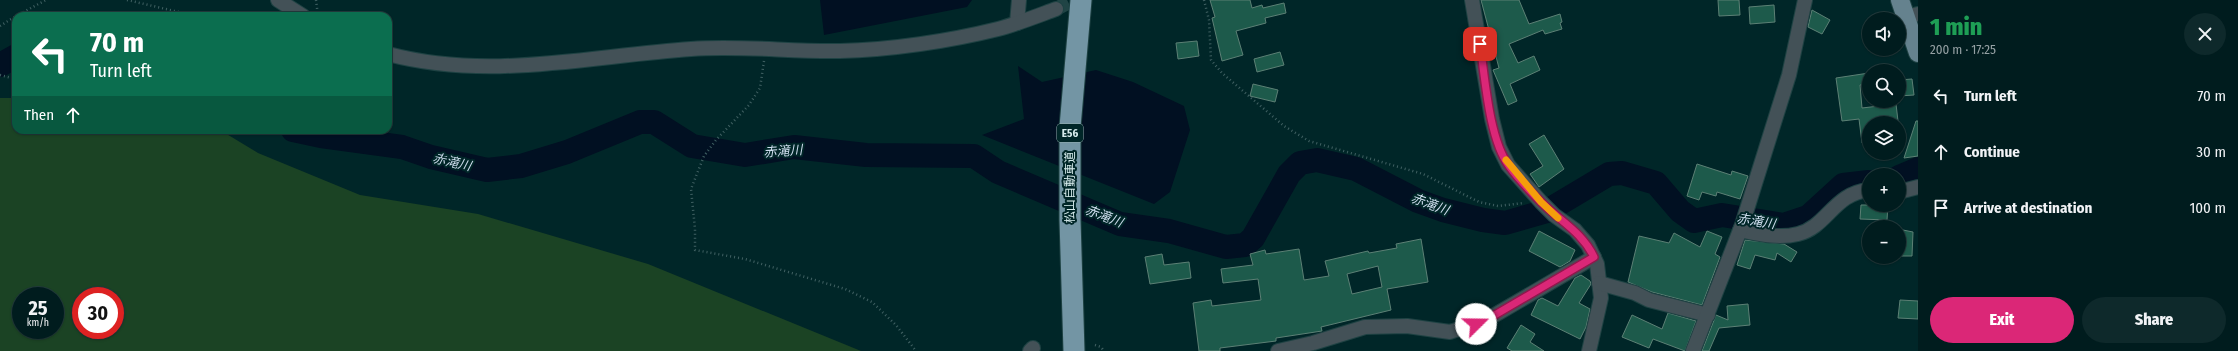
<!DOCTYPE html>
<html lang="en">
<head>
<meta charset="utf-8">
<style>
  body { margin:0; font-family:"Fira Sans Condensed","Noto Sans JP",sans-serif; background:#0e292b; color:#f1f3f6; height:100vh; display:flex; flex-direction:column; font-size:15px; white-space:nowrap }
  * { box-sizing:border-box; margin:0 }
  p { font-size:13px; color:#95a1a4 }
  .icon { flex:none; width:22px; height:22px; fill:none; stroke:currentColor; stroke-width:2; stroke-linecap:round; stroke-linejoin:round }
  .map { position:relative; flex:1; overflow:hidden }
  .sheet { display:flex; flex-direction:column; background:#001c1e; width:320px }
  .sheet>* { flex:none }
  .top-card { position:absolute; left:12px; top:12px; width:380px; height:122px; border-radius:12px; box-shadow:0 1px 3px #0004,0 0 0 1px #223a3c; background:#0b6e4f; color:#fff; overflow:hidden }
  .controls { position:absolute; left:1862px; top:12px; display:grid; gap:8px }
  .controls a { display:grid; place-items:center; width:44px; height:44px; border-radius:50%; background:#001c1e; box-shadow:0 1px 3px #0004,0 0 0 1px #223a3c; font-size:20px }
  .speed { position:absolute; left:12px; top:287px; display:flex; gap:8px; font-size:20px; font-weight:700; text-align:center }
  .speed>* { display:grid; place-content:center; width:52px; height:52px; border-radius:50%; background:#001c1e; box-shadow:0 1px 3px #0004,0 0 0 1px #223a3c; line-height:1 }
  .speed small { font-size:10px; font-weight:400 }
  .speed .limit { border:6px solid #d22; background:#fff; color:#111 }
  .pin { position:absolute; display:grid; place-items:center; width:34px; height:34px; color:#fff; margin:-17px; border-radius:8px; box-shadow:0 2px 6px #0006 }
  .me { position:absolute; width:44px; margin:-22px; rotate:68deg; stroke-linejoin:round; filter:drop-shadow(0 0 3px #0008) }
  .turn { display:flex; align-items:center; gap:14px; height:84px; padding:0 12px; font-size:18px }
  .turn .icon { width:52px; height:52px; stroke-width:2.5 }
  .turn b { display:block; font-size:28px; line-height:34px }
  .then { display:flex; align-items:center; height:38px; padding:0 12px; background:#0003; gap:8px; font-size:15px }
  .round { display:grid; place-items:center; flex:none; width:42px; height:42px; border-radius:21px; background:#0e292b }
  .summary { display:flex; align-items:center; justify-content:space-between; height:68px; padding:0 12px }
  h1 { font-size:24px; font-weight:800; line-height:30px; color:#1e9e55 }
  .primary-button { display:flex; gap:8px; margin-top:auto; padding:8px 12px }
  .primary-button a { flex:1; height:46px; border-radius:24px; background:#db2777; color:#fff; font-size:16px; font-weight:800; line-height:46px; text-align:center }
  .primary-button a+a { background:#0e292b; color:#f1f3f6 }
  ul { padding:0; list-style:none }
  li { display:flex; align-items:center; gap:12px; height:56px; padding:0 12px }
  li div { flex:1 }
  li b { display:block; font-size:15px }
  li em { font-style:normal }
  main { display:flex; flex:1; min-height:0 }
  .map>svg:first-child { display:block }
</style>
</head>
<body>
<main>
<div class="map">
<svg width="1918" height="351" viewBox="0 0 1918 351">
  <rect width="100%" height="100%" fill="#002628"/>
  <path fill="#1b4324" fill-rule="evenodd" d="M 0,98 L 16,98 L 16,130 L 220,130 L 258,153 L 360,195 L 478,214 L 648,264 L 861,351 L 0,351 ZM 21,296 L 55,296 L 55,330 L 21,330 ZM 81,296 L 115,296 L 115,330 L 81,330 Z"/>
  <g fill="#011022">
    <polygon points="820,0 972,0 967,7 824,35"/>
    <polygon points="1018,66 1042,82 1096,70 1133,82 1184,106 1190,130 1170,192 1154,204 982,135 1024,119"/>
  </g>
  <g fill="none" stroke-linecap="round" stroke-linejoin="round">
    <g stroke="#011022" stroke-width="24">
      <polyline points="0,65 16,56"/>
      <polyline points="293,130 321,136 402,147 431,157 487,170 521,166 567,152 640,122 654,122 692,146 745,155 794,147 866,155 974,156 998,172 1120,224 1169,231 1226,247 1245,245 1253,238 1289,174 1300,163 1317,160 1356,169 1418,201 1443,210 1483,220 1505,223 1547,211 1609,174 1622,173 1656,183 1680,211 1694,221 1722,215 1784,225 1808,217 1843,185 1869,182"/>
      <polyline points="1899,177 1918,169"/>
    </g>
  </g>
  <g fill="#1d5a4b" stroke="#5c8075" fill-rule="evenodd">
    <polygon points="1210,0 1250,0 1252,8 1262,5 1263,8 1284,3 1286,13 1265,18 1266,23 1236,31 1243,55 1222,61 1212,18 1215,17"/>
    <polygon points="1481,0 1519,0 1529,24 1560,14 1562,22 1560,23 1562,29 1545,34 1543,30 1509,44 1518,63 1534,56 1540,70 1510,84 1517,101 1508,105 1493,70 1499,68"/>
    <polygon points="1718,0 1739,0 1740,15 1719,16"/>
    <polygon points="1774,5 1775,22 1750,24 1749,7"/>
    <polygon points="1812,10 1830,20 1822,34 1808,27"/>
    <polygon points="1197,41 1199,56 1178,59 1176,43"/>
    <polygon points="1280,52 1284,65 1257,72 1254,59"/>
    <polygon points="1869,73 1869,84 1860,85 1862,108 1896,104 1898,121 1869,123 1869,143 1862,143 1859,119 1842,121 1836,78"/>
    <polygon points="1912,79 1914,95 1899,96 1899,80"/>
    <polygon points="1253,84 1278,90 1275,102 1250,96"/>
    <polygon points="1916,121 1918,121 1918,156 1904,158"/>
    <polygon points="1544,135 1564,169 1539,187 1530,174 1543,166 1529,144"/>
    <polygon points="1697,164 1731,175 1732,171 1748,176 1740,199 1717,192 1716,196 1702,192 1699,200 1687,196"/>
    <polygon points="1861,205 1888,205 1887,220 1860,219"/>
    <polygon points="1903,230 1913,232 1912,256 1901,256"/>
    <polygon points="1539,231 1575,250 1570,261 1560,267 1529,251"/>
    <polygon points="1707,231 1722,237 1715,254 1720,257 1702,305 1652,292 1628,282 1639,236 1669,243 1674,233 1700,247"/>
    <path d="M 1421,239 L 1428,282 L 1387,289 L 1391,310 L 1321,327 L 1322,331 L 1276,338 L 1276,341 L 1220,348 L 1220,351 L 1199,351 L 1193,303 L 1211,300 L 1212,306 L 1261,300 L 1258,279 L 1223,283 L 1221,269 L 1253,265 L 1250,254 L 1265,250 L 1266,254 L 1299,249 L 1304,280 L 1329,276 L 1325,261 L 1368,251 L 1369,253 L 1397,248 L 1396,244 ZM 1378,266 L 1382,287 L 1352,294 L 1347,274 Z"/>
    <polygon points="1745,240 1784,244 1797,252 1791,262 1777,253 1775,260 1755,255 1750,269 1737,265"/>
    <polygon points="1162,254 1164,265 1189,262 1191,278 1150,284 1145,257"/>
    <polygon points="1581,275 1590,281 1591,284 1579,303 1590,309 1586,327 1580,339 1531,315 1538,300 1542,298 1558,306 1575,278"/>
    <polygon points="1900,300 1918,301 1918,319 1898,318"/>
    <polygon points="1748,304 1750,325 1719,328 1709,351 1702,351 1716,315 1728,320 1727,306"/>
    <polygon points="1668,313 1696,321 1685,351 1653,339 1649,348 1622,337 1632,315 1662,329"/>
    <polygon points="1521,325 1535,334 1530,342 1544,351 1512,351 1507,348"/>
  </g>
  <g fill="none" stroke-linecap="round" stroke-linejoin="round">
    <polyline stroke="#204445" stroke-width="14" stroke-dasharray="14 7" stroke-linecap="butt" points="1056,9 1073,0"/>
    <defs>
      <g id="minor">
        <polyline points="278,0 303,16"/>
        <polyline points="1472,0 1492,119 1499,147 1508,165 1541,202 1554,215 1575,230 1588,245 1597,264 1601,298 1589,351"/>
        <polyline points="1906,17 1918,14"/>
        <polyline points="1017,23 1019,0"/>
        <path d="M 388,54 C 490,81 588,56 691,49 C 740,45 791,52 840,51 C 890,50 950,41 998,29 C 1017,24 1037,16 1056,9"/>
        <polyline points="1899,192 1918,187"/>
        <path d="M 1740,230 C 1759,234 1778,239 1798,234 C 1827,227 1834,193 1869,190"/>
        <polyline points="1599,283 1635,293 1649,300 1708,315"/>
        <polyline points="1030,351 1033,348"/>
        <polyline points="1278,351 1313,343 1365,327 1407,326 1450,332 1488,319 1594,257"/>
        <polyline points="1693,351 1742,225 1789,75 1805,0"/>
      </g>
      <polyline id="major" points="1900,0 1918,53"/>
      <polyline id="highway" points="1074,351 1070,220 1070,127 1081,0"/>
    </defs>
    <use href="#minor" stroke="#1e4243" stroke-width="16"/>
    <use href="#major" stroke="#1e4243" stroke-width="20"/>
    <use href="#highway" stroke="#1e4243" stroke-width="23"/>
    <g stroke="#406163" stroke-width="2.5" stroke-dasharray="1 3" stroke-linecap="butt">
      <polyline points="127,0 196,16"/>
      <polyline points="316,0 318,16"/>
      <polyline points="1204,0 1209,20 1211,60 1222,73 1284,126 1309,141 1423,174 1479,202 1498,206 1524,203"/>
      <polyline points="16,16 46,0"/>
      <polyline points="0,26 16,16"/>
      <polyline points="764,61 760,88 749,105 716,140 704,156 691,189 695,229 695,250 745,259 845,289 872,302 896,325 916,351"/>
      <polyline points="0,75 16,79"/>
      <polyline points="1095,345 1101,347 1104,351"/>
    </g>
    <use href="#minor" stroke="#435157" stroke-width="14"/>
    <use href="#major" stroke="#65828e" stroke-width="18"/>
    <use href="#highway" stroke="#7395a4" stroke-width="21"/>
  </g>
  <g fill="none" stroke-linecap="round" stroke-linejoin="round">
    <defs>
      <path id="route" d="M 1476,324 L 1488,319 L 1594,257 C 1582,232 1560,221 1541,202 C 1530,191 1518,179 1509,166 C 1489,139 1485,78 1480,44"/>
    </defs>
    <use href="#route" stroke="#8e194d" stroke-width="10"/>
    <use href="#route" stroke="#db2777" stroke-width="7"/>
    <polyline stroke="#f59e0b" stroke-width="7" points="1506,160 1541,202 1558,218"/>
  </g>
  <g text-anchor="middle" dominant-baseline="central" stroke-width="4" stroke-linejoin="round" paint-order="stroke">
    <rect fill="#002628" stroke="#96b0b1" stroke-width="1" x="1057" y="124" width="26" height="18" rx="3"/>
    <g font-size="11" font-weight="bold" fill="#d6ebec">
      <text x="1070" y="133">E56</text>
    </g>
    <g font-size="12" fill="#d6ebec" stroke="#002628">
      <text transform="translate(1070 187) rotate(-90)">松山自動車道</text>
    </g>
    <g font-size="13" font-style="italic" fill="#cddded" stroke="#002628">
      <text transform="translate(783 151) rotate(-4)">赤滝川</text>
      <text transform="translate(452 162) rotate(13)">赤滝川</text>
      <text transform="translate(1430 204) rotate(20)">赤滝川</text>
      <text transform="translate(1104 216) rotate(21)">赤滝川</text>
      <text transform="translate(1756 221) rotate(9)">赤滝川</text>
    </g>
  </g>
</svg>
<div class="controls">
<a><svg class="icon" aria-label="sound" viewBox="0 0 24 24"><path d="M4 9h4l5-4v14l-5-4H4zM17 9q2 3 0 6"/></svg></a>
<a><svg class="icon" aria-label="search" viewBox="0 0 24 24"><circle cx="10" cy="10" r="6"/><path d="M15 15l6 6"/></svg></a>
<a><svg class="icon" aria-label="layers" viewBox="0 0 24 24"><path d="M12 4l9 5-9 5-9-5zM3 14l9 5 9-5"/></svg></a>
<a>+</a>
<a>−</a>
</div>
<div class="speed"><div>25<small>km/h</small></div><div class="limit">30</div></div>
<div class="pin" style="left:1480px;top:44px;background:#d93025"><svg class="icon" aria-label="arrive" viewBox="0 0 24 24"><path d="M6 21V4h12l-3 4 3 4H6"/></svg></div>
<svg class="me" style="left:1476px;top:324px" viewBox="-20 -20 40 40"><circle r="19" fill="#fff"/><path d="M0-13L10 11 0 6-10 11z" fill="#db2777"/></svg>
<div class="top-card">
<div class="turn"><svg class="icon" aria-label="left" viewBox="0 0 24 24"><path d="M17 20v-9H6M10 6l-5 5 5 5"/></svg><div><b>70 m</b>Turn left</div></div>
<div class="then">Then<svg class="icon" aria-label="ahead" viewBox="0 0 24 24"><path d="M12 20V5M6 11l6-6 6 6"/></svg></div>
</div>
</div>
<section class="sheet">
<div class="summary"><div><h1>1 min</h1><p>200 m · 17:25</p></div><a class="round"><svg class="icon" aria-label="close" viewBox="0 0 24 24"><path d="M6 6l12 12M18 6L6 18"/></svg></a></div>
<ul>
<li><svg class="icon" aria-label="left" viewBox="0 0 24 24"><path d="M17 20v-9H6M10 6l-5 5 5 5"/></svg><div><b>Turn left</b></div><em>70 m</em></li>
<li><svg class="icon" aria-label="ahead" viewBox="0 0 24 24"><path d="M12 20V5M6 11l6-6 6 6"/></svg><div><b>Continue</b></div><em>30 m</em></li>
<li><svg class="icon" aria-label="arrive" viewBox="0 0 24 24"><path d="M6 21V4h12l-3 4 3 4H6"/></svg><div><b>Arrive at destination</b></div><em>100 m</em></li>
</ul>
<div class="primary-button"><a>Exit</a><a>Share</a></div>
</section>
</main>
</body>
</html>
